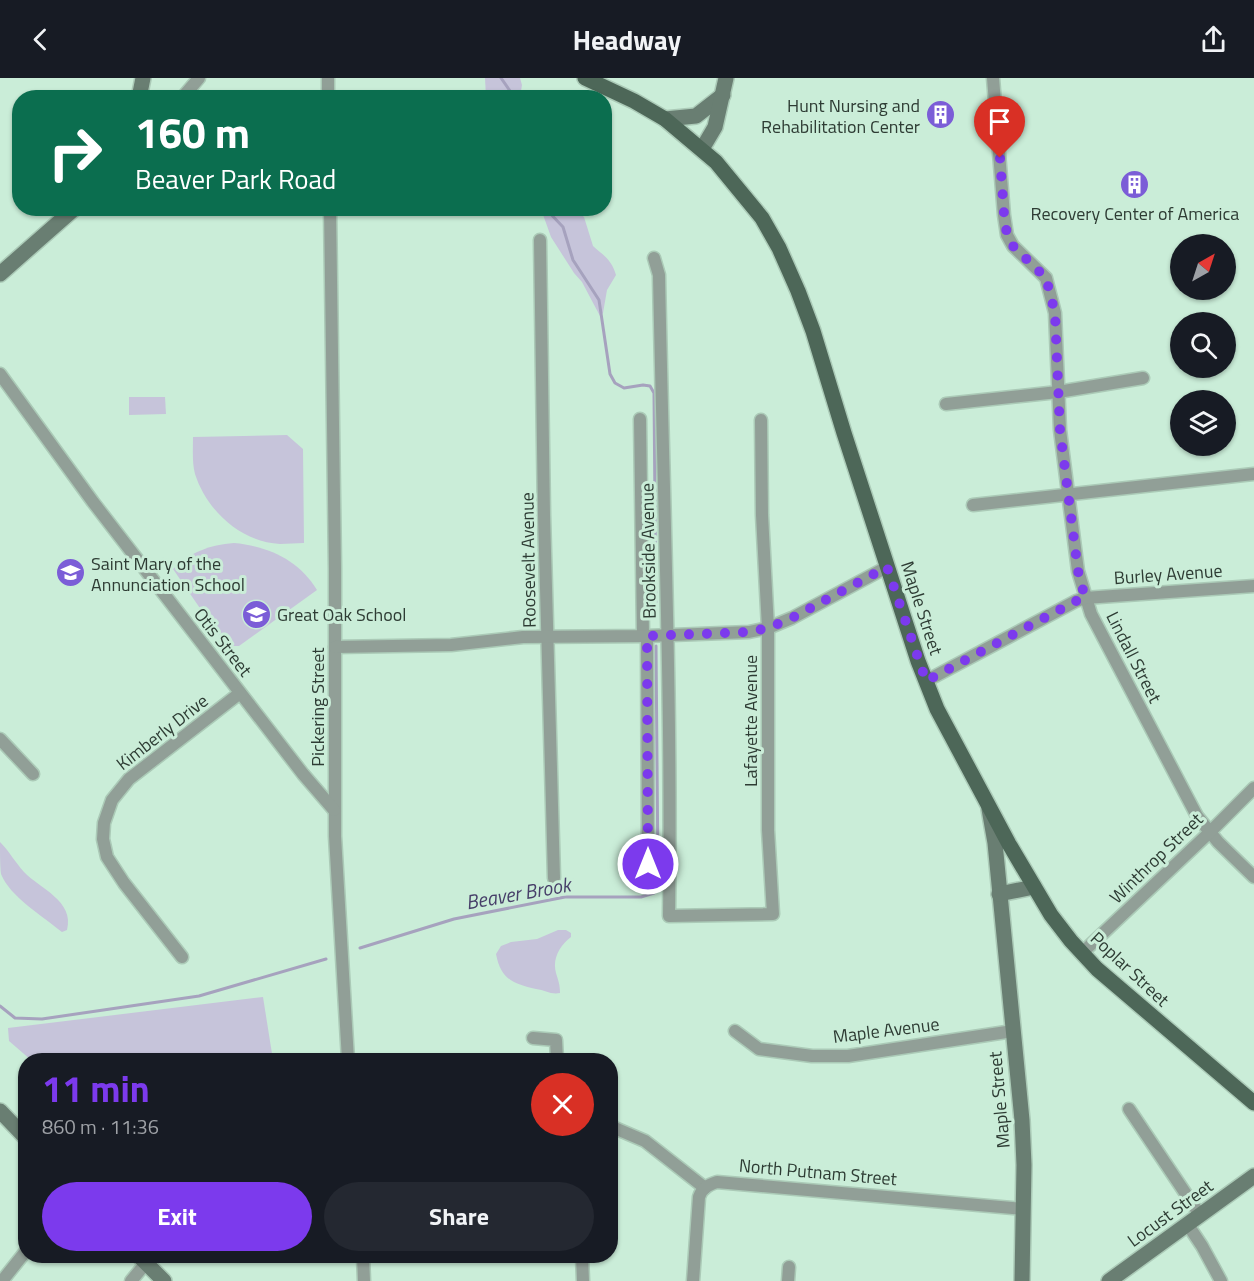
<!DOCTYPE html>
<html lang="en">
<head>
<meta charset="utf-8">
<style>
  body { margin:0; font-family:"Titillium Web",sans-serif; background:#242831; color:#f1f3f6; height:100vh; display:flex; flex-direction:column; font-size:22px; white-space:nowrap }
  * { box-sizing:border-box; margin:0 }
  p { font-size:20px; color:#9ea1a6 }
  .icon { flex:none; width:33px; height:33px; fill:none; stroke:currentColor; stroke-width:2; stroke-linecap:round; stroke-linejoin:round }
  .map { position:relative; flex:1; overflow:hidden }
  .details { position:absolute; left:18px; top:975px; width:600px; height:210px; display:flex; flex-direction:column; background:#171b24; border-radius:24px; box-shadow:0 2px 4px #0004 }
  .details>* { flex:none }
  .top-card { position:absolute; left:12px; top:12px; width:600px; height:126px; border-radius:24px; box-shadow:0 2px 4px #0004; background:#0b6e4f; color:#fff; overflow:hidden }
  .needle { width:39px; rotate:39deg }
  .tools { position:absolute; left:1170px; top:156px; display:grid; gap:12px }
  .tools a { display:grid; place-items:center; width:66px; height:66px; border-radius:50%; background:#171b24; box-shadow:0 2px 4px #0004; font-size:30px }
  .pin { position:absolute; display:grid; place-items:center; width:51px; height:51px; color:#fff; margin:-62px -26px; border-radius:50% 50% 50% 0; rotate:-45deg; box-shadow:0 0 6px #0007 }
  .pin .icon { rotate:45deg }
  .me { position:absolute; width:66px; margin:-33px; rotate:0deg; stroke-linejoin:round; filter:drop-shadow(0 0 4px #0008) }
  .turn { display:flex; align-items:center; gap:21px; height:126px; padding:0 24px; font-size:27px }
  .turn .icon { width:78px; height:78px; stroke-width:2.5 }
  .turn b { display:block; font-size:42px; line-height:51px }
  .round { display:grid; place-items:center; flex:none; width:63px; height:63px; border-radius:32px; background:#242831 }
  .head { display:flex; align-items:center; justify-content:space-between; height:102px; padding:0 24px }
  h1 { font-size:36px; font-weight:700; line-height:45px; color:#7c3aed }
  .action { display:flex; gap:12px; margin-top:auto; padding:12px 24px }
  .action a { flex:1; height:69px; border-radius:36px; background:#7c3aed; color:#fff; font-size:24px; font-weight:700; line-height:69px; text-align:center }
  .action a+a { background:#242831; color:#f1f3f6 }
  header { display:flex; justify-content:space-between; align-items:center; height:78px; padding:0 24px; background:#171b24; font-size:27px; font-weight:700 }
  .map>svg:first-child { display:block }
</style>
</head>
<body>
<header><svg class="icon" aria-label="back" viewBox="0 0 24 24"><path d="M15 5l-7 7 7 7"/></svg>Headway<svg class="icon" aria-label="share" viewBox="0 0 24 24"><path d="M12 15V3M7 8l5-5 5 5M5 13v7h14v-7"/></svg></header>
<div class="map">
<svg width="1254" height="1203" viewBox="0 0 1254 1203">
  <rect width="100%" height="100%" fill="#caedd8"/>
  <g fill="#c6c4da">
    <polygon points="485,0 520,0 522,7 520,19 486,19"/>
    <path d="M 541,131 L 574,131 L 584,139 L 593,168 C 603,177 612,182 616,197 L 607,212 L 603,235 L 600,238 L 582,204 L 574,195 L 551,159 Z"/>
    <polygon points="129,319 165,319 166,336 129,337"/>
    <path d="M 287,357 L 303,371 L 304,465 C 296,465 288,466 280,466 C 241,464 207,433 195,396 C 192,385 193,371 193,359 Z"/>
    <path d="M 234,465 C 268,468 299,482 317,512 L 239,568 L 226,568 L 173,491 C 191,474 209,467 234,465 Z"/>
    <path d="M 0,764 C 9,773 15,784 24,794 C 39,810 75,823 67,852 L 62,854 C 44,839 10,819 1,796 C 0,788 0,773 0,764 Z"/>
    <path d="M 558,852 L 566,852 L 571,855 L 571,859 C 560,867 552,881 556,895 C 558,902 560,906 560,915 C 551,917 545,912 536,911 C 514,906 501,902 496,876 L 501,868 L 511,864 L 537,861 Z"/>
    <polygon points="263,919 273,982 31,982 9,963 8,950"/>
  </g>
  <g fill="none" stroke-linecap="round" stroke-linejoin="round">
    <g stroke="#a6a2be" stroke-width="3">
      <polyline points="501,0 515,20"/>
      <polyline points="545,130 563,149 573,182 599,222 610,296 615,305 624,310 643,307 650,308 654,315 656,540"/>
      <polyline points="360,870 454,841 565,819 641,819 654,815 658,798 656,568"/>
      <polyline points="0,928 15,940 42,941 199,918 326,881"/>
    </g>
    <defs>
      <g id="street">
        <polyline points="328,0 328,20"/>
        <polyline points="993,0 1004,137 1007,157 1013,168 1046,200 1055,235 1060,352 1078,493 1091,536 1197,738 1218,764 1254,799"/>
        <polyline points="182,20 199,0"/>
        <polyline points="330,130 335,490 335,758 348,982"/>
        <polyline points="540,162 544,437 554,800"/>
        <path d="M 654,180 L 659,197 C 663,411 672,624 669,838 L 773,836 L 768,752 L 768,550 L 762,437 L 761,342"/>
        <polyline points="0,296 93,424 303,696 334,732"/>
        <polyline points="946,326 1058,314 1143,300"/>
        <polyline points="640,341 643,558"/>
        <polyline points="973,427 1254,396"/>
        <polyline points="647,558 648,786"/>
        <polyline points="335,569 451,567 523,559 647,558 749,554 768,550 792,540 887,489"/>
        <polyline points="926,603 1076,523 1085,520 1254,508"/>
        <polyline points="0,661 33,696"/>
        <polyline points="1082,875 1210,754 1254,710"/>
        <polyline points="182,879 124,805 107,779 103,761 104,745 112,722 129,701 240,615"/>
        <polyline points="735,953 759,971 812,978 848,978 1013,953"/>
        <polyline points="533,960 556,962 557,982"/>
        <polyline points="1129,1031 1200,1137"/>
        <polyline points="610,1048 645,1063 705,1110"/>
        <polyline points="1188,1147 1202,1168 1221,1203"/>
        <polyline points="363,1178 364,1203"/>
        <polyline points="582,1178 583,1203"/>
        <polyline points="2,1203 26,1173"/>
        <polyline points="131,1203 146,1185"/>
        <path d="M 693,1203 L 699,1119 C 702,1110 708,1107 717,1104 L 1024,1131"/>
        <polyline points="788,1203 789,1189"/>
      </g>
      <g id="secondary">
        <polyline points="139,20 143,0"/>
        <polyline points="665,41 696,38 723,17"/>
        <polyline points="702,71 715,49 726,0"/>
        <polyline points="0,196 75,130"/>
        <polyline points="989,731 995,765 1022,1042 1024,1087 1022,1203"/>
        <polyline points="999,816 1034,809"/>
        <polyline points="0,1033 26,1060"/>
        <polyline points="139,1178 164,1203"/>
        <polyline points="1109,1203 1254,1098"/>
      </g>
      <polyline id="primary" points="585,0 634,23 665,41 716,84 762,140 779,170 798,213 813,253 844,355 918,583 937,631 1009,766 1051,837 1071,863 1097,891 1254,1025"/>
    </defs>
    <use href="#street" stroke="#abcab7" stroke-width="15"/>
    <use href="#secondary" stroke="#abcab7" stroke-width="18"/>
    <use href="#primary" stroke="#abcab7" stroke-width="18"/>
    <use href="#street" stroke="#919f97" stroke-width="12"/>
    <use href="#secondary" stroke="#697e72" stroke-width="15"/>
    <use href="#primary" stroke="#4d6758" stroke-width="15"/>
  </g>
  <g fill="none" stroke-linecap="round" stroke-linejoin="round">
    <polyline stroke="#7c3aed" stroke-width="10" stroke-dasharray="0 18" points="648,786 647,558 749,554 768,550 792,540 887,489 926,603 1076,523 1085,520 1078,493 1060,352 1055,235 1046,200 1013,168 1007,157 1004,136 1000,80"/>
  </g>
  <defs>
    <symbol id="building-disc" viewBox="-11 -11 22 22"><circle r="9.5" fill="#7b5dd7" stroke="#caedd8"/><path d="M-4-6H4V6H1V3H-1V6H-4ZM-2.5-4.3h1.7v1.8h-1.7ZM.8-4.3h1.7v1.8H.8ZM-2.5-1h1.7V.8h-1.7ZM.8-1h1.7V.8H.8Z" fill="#fff"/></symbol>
    <symbol id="school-disc" viewBox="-11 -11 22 22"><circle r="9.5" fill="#7b5dd7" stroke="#caedd8"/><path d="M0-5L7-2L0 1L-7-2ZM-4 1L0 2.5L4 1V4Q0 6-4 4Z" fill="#fff"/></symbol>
  </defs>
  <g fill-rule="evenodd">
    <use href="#building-disc" x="924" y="20" width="33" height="33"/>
    <use href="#building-disc" x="1118" y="90" width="33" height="33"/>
    <use href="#school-disc" x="54" y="478" width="33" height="33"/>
    <use href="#school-disc" x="240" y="520" width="33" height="33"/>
  </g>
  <g text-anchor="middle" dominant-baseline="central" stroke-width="6" stroke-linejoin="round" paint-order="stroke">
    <g font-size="18" fill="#2e3c34" stroke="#caedd8" text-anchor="start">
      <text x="920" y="27" text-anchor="end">Hunt Nursing and<tspan x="920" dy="21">Rehabilitation Center</tspan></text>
      <text x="1135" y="135" text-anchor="middle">Recovery Center of America</text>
      <text x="91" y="485">Saint Mary of the<tspan x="91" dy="21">Annunciation School</tspan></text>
      <text x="277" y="536">Great Oak School</text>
    </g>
    <g font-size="18" fill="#2e3c34" stroke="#caedd8">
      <text transform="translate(648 473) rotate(-91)">Brookside Avenue</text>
      <text transform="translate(528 482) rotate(-91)">Roosevelt Avenue</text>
      <text transform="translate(1168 496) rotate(-4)">Burley Avenue</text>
      <text transform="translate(922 530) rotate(72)">Maple Street</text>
      <text transform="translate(223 564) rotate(52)">Otis Street</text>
      <text transform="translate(1134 579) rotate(63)">Lindall Street</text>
      <text transform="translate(317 629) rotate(-90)">Pickering Street</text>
      <text transform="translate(750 643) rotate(-90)">Lafayette Avenue</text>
      <text transform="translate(162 654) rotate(-38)">Kimberly Drive</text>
      <text transform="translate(1156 780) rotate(-44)">Winthrop Street</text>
      <text transform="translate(1130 891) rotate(43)">Poplar Street</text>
      <text transform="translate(886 952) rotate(-7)">Maple Avenue</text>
      <text transform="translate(999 1022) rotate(-95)">Maple Street</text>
      <text transform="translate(818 1094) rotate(5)">North Putnam Street</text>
      <text transform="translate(1170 1135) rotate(-36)">Locust Street</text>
    </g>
    <g font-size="20" font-style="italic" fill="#473f69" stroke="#caedd8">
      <text transform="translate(518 815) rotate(-10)">Beaver Brook</text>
    </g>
  </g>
</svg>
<div class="tools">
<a><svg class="needle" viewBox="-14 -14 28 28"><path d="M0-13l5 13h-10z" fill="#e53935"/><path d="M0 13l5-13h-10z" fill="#9ea1a6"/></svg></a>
<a><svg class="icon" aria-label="search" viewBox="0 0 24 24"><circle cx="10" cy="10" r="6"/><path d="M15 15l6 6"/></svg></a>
<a><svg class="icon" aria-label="layers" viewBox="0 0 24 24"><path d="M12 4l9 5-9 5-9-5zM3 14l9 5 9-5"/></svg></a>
</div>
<div class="pin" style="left:1000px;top:80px;background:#d93025"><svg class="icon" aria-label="arrive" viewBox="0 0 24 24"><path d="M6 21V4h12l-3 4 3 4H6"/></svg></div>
<svg class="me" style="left:648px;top:786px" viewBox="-20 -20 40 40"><circle r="17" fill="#7c3aed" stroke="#fff" stroke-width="3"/><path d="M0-11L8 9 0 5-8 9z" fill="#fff"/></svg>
<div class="top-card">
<div class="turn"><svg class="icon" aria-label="right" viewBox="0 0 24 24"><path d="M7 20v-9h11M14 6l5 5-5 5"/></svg><div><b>160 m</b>Beaver Park Road</div></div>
</div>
<section class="details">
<div class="head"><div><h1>11 min</h1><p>860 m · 11:36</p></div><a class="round" style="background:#d93025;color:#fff"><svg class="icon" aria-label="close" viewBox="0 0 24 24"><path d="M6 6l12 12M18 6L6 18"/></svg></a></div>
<div class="action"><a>Exit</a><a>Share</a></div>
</section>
</div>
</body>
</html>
